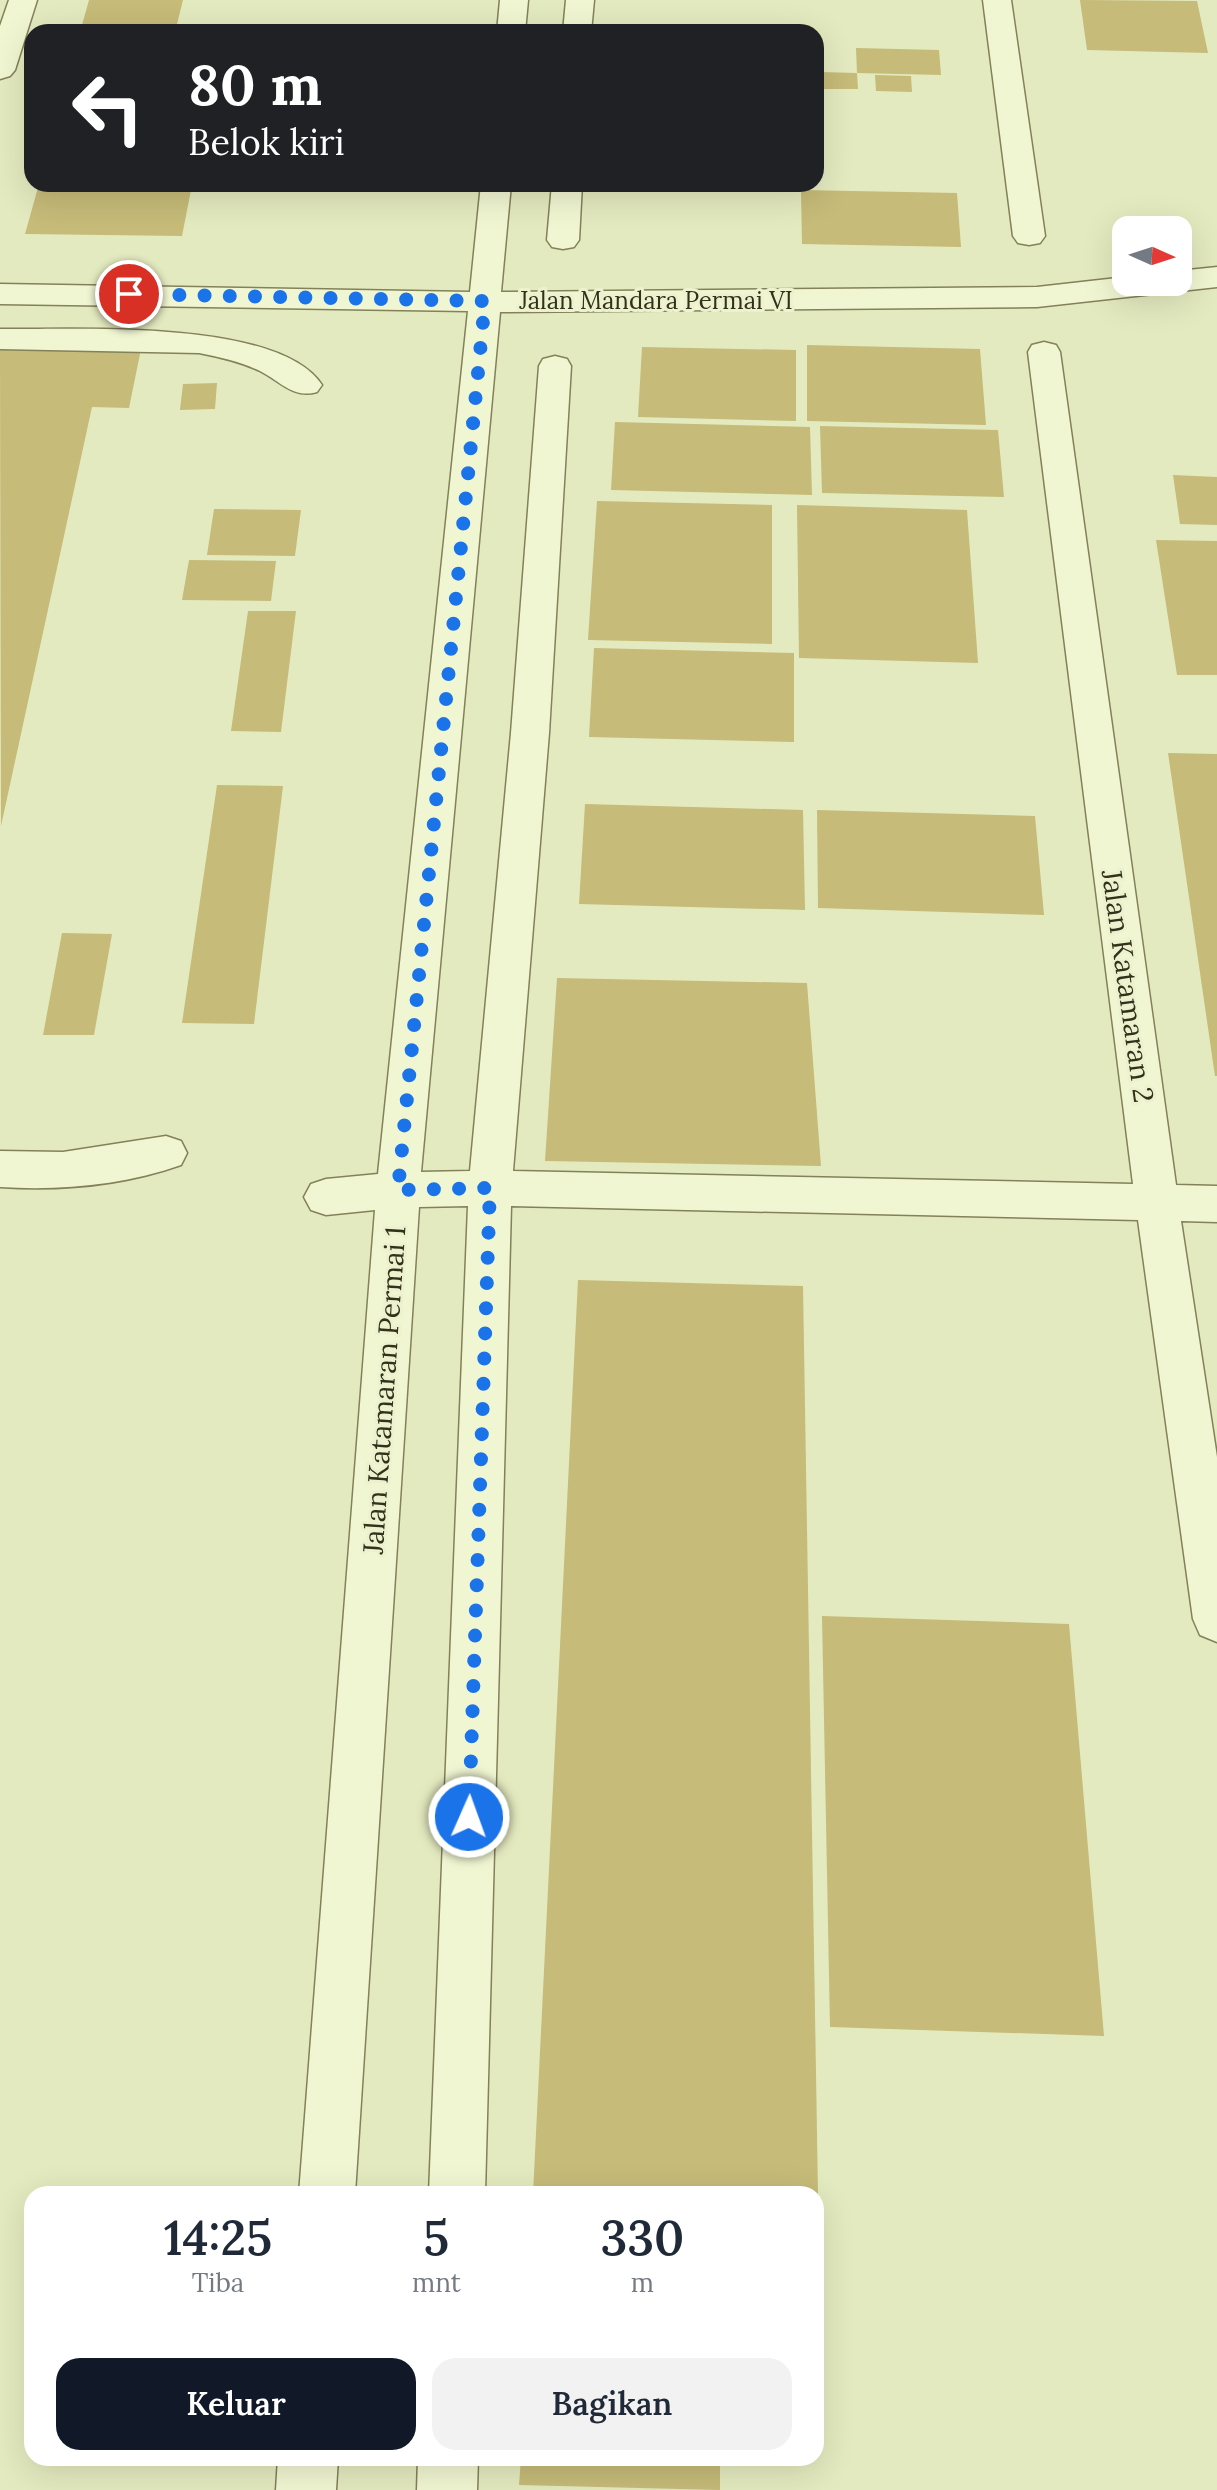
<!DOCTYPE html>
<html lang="id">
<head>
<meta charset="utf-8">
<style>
  body { margin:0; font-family:Lora,serif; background:#f2f2f3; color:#1f2937; height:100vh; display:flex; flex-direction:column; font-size:30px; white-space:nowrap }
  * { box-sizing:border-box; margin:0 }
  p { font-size:26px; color:#747a83 }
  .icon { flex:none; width:44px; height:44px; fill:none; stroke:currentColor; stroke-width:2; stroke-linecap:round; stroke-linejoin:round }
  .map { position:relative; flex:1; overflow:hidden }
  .sheet { position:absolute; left:24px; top:2186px; width:800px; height:280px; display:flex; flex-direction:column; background:#fff; border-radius:24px; box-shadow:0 8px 32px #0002 }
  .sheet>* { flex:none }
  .banner { position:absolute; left:24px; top:24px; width:800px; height:168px; border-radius:24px; box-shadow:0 8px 32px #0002; background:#202124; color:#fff; overflow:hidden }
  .needle { width:52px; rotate:93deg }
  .fabs { position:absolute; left:1112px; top:216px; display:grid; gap:16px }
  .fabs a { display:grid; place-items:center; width:80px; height:80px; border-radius:16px; background:#fff; box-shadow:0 8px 32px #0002; font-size:40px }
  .pin { position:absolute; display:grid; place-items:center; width:68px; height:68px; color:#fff; margin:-34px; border:4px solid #fff; border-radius:50%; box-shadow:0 2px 8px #0007 }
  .me { position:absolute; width:88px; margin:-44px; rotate:2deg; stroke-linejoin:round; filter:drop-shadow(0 0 6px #0008) }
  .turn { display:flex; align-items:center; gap:28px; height:168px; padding:0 32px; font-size:36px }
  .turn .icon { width:104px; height:104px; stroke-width:2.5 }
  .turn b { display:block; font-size:56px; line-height:68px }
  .eta { display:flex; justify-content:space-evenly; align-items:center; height:136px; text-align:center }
  .eta b { font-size:48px; font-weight:600; line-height:56px }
  .cta { display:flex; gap:16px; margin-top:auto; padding:16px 32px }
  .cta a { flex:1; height:92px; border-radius:24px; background:#111827; color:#fff; font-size:32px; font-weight:600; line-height:92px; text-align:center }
  .cta a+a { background:#f2f2f3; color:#1f2937 }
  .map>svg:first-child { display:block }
</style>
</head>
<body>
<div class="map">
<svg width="1217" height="2490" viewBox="0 0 1217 2490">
  <rect width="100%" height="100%" fill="#e4eabf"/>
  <g fill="#c6bb78">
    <polygon points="89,0 183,0 175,32 80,32"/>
    <polygon points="1080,0 1197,1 1208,53 1087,50"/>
    <polygon points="856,48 939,50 941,75 857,73"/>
    <polygon points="820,72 857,73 858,89 820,89"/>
    <polygon points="875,75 911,76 912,92 876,91"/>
    <polygon points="39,184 140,184 139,189 191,190 182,236 25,234"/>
    <polygon points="801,190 957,193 961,247 802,244"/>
    <polygon points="807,345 980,349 986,425 807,421"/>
    <polygon points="0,347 141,349 129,408 92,407 1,826"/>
    <polygon points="642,347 796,350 796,421 638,417"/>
    <polygon points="217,383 215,409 180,410 183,384"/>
    <polygon points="615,422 810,427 812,495 611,490"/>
    <polygon points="820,426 998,430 1004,497 822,493"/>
    <polygon points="1173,475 1217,477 1217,525 1180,524"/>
    <polygon points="597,501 772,505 772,644 588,640"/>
    <polygon points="797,505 967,510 978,663 799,658"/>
    <polygon points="214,509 301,510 295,556 207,555"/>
    <polygon points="1156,540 1217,541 1217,675 1177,675"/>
    <polygon points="189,560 276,561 271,601 182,600"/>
    <polygon points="248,611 296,611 281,732 231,731"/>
    <polygon points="594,648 794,653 794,742 589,737"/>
    <polygon points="1168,753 1217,754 1217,1076 1215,1076"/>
    <polygon points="217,785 283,786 254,1024 182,1023"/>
    <polygon points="585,804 803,810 805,910 579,904"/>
    <polygon points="817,810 1035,816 1044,915 818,908"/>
    <polygon points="62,933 112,934 94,1035 43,1035"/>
    <polygon points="557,978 807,983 821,1166 545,1161"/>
    <polygon points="578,1280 803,1286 818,2194 533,2194"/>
    <polygon points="822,1616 1069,1624 1104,2036 830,2027"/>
    <polygon points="816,2234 819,2234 820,2291 816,2291"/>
    <polygon points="521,2458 720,2458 720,2490 519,2485"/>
  </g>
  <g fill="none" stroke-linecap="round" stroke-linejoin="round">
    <defs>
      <g id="minor">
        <polygon points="9,0 37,0 15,70 10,76 0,79 0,26"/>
        <polygon points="500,0 528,0 525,32 497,32"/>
        <polygon points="566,0 594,0 591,32 563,32"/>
        <polygon points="983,0 1011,0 1045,236 1040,243 1029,245 1018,243 1013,236"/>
        <polygon points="481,184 511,184 501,292 1037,287 1126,277 1126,282 1178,282 1178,271 1217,267 1217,287 1037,307 500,312 421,1172 470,1171 511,733 539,366 543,359 555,356 567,359 571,366 549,733 513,1171 1133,1184 1028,352 1032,345 1044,342 1056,345 1060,352 1176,1185 1217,1186 1217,1222 1181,1221 1217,1457 1217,1642 1200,1635 1193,1619 1138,1220 511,1206 485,2194 429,2194 468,1206 419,1207 355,2194 299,2194 375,1210 326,1215 311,1210 304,1197 311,1184 326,1179 378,1174 468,311 0,304 0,284 470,292"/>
        <polygon points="552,184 582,184 579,240 574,247 563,249 552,247 547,240"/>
        <path d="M 0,329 C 74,330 278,318 322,385 L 317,392 C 293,399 280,381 260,371 C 241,362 220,357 199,353 L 0,349 Z"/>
        <path d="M 166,1136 L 181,1141 L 187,1153 L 181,1165 C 124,1185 60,1191 0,1187 L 0,1151 L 63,1152 Z"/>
        <polygon points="278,2458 338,2458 336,2490 276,2490"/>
        <polygon points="418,2458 478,2458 477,2490 417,2490"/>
      </g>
    </defs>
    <use href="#minor" stroke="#828159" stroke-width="3"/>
    <use href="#minor" fill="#f1f6d2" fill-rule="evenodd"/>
  </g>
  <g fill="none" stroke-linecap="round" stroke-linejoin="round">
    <polyline stroke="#1a73e8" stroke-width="14" stroke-dasharray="0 25.2" points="129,294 485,301 398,1190 490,1188 469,1817"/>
  </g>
  <g text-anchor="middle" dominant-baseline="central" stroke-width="6" stroke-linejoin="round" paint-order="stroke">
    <g font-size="24" fill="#32311c" stroke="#edf2ce">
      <text x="656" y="300">Jalan Mandara Permai VI</text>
    </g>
    <g font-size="28" fill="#32311c" stroke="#edf2ce">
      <text transform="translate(1128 986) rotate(82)">Jalan Katamaran 2</text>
      <text transform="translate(384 1390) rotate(-86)">Jalan Katamaran Permai 1</text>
    </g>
  </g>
</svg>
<div class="fabs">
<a><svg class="needle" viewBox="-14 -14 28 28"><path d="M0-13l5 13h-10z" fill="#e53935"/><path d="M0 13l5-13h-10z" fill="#747a83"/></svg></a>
</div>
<div class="pin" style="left:129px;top:294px;background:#d93025"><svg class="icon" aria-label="arrive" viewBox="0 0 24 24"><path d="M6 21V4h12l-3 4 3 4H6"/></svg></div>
<svg class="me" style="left:469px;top:1817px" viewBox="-20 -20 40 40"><circle r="17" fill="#1a73e8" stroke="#fff" stroke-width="3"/><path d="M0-11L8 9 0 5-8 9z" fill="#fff"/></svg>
<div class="banner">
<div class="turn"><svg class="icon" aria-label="left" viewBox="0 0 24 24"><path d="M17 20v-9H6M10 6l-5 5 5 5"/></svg><div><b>80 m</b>Belok kiri</div></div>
</div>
<section class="sheet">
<div class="eta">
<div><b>14:25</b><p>Tiba</p></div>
<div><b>5</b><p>mnt</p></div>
<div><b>330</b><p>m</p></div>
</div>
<div class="cta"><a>Keluar</a><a>Bagikan</a></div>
</section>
</div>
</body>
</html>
